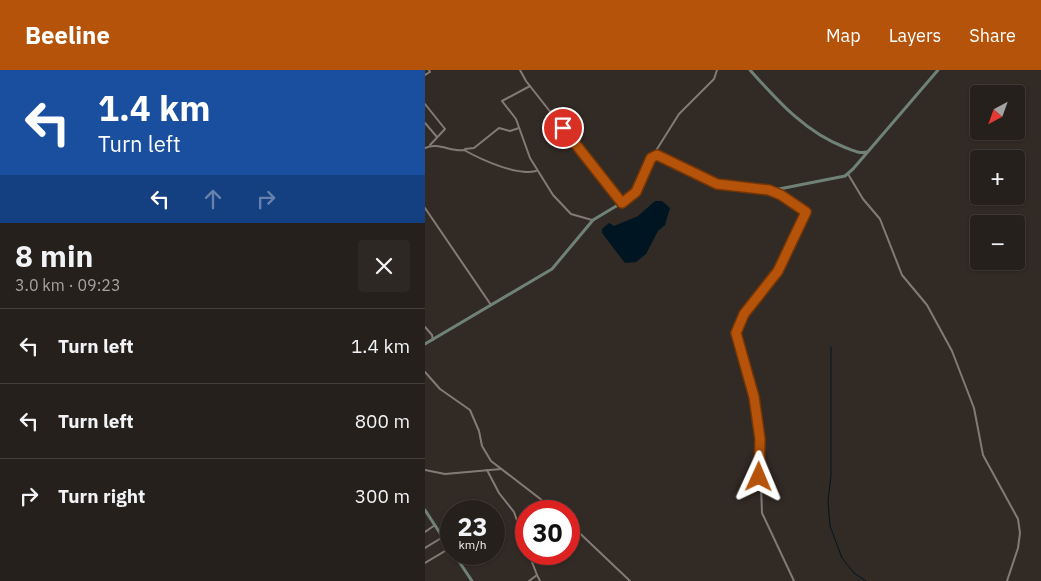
<!DOCTYPE html>
<html lang="en">
<head>
<meta charset="utf-8">
<style>
  body { margin:0; font-family:"IBM Plex Sans",sans-serif; background:#2e2825; color:#f1f3f6; height:100vh; display:flex; flex-direction:column; font-size:19px; white-space:nowrap }
  * { box-sizing:border-box; margin:0 }
  p { font-size:16px; color:#a4a3a3 }
  .icon { flex:none; width:28px; height:28px; fill:none; stroke:currentColor; stroke-width:2; stroke-linecap:round; stroke-linejoin:round }
  .map { position:relative; flex:1; overflow:hidden }
  .sheet { display:flex; flex-direction:column; background:#26201c; width:425px }
  .sheet>* { flex:none }
  .banner { background:#1a4fa0; color:#fff; overflow:hidden }
  .needle { width:32px; rotate:221deg }
  .fabs { position:absolute; left:545px; top:15px; display:grid; gap:10px }
  .fabs a { display:grid; place-items:center; width:55px; height:55px; border-radius:5px; background:#26201c; box-shadow:0 1px 4px #0004,0 0 0 1px #423e3b; font-size:25px }
  .speed { position:absolute; left:15px; top:430px; display:flex; gap:10px; font-size:25px; font-weight:700; text-align:center }
  .speed>* { display:grid; place-content:center; width:65px; height:65px; border-radius:50%; background:#26201c; box-shadow:0 1px 4px #0004,0 0 0 1px #423e3b; line-height:1 }
  .speed small { font-size:12px; font-weight:400 }
  .speed .limit { border:8px solid #d22; background:#fff; color:#111 }
  .pin { position:absolute; display:grid; place-items:center; width:42px; height:42px; color:#fff; margin:-21px; border:2px solid #fff; border-radius:50%; box-shadow:0 1px 5px #0007 }
  .me { position:absolute; width:55px; margin:-28px; rotate:1deg; stroke-linejoin:round; filter:drop-shadow(0 0 4px #0008) }
  .turn { display:flex; align-items:center; gap:18px; height:105px; padding:0 15px; font-size:22px }
  .turn .icon { width:65px; height:65px; stroke-width:2.5 }
  .turn b { display:block; font-size:35px; line-height:42px }
  .lanes { display:flex; align-items:center; height:48px; padding:0 15px; background:#0003; justify-content:center; gap:25px; direction:ltr }
  .lanes .off { opacity:.35 }
  .round { display:grid; place-items:center; flex:none; width:52px; height:52px; border-radius:5px; background:#2e2825 }
  .overview { display:flex; align-items:center; justify-content:space-between; height:85px; padding:0 15px }
  h1 { font-size:30px; font-weight:700; line-height:38px }
  ul { padding:0; list-style:none }
  li { display:flex; align-items:center; gap:15px; height:75px; padding:0 15px; border-top:1px solid #423e3b }
  li div { flex:1 }
  li b { display:block; font-size:19px }
  li em { font-style:normal }
  header { display:flex; align-items:center; gap:30px; box-sizing:border-box; height:70px; padding:0 25px; background:#b45309; color:#fff }
  header strong { font-size:24px }
  nav { display:flex; gap:28px; margin-inline-start:auto; font-size:18px }
  main { display:flex; flex:1; min-height:0 }
  .map>svg:first-child { display:block }
</style>
</head>
<body>
<header>
<strong>Beeline</strong>
<nav><a>Map</a><a>Layers</a><a>Share</a></nav>
</header>
<main>
<section class="sheet">
<div class="banner">
<div class="turn"><svg class="icon" aria-label="left" viewBox="0 0 24 24"><path d="M17 20v-9H6M10 6l-5 5 5 5"/></svg><div><b>1.4 km</b>Turn left</div></div>
<div class="lanes"><svg class="icon" aria-label="left" viewBox="0 0 24 24"><path d="M17 20v-9H6M10 6l-5 5 5 5"/></svg><svg class="icon off" aria-label="ahead" viewBox="0 0 24 24"><path d="M12 20V5M6 11l6-6 6 6"/></svg><svg class="icon off" aria-label="right" viewBox="0 0 24 24"><path d="M7 20v-9h11M14 6l5 5-5 5"/></svg></div>
</div>
<div class="overview"><div><h1>8 min</h1><p>3.0 km · 09:23</p></div><a class="round"><svg class="icon" aria-label="close" viewBox="0 0 24 24"><path d="M6 6l12 12M18 6L6 18"/></svg></a></div>
<ul>
<li><svg class="icon" aria-label="left" viewBox="0 0 24 24"><path d="M17 20v-9H6M10 6l-5 5 5 5"/></svg><div><b>Turn left</b></div><em>1.4 km</em></li>
<li><svg class="icon" aria-label="left" viewBox="0 0 24 24"><path d="M17 20v-9H6M10 6l-5 5 5 5"/></svg><div><b>Turn left</b></div><em>800 m</em></li>
<li><svg class="icon" aria-label="right" viewBox="0 0 24 24"><path d="M7 20v-9h11M14 6l5 5-5 5"/></svg><div><b>Turn right</b></div><em>300 m</em></li>
</ul>
</section>
<div class="map">
<svg width="616" height="511" viewBox="0 0 616 511">
  <rect width="100%" height="100%" fill="#322a25"/>
  <polygon fill="#001522" points="230,131 237,131 245,138 240,155 233,161 221,184 211,192 200,193 177,163 177,159 184,153 189,156 213,146"/>
  <g fill="none" stroke-linecap="round" stroke-linejoin="round">
    <polyline stroke="#001522" stroke-width="1" points="406,277 406,405 403,431 405,456 417,488 429,503 441,511"/>
    <g stroke="#847a75" stroke-width="2">
      <polyline points="95,0 101,11 197,133"/>
      <polyline points="0,5 5,2 4,0"/>
      <polyline points="105,16 77,31 91,49 105,88 128,125 146,144 167,150"/>
      <polyline points="0,34 20,59 5,75"/>
      <polyline points="0,53 12,67"/>
      <path d="M 0,78 C 13,72 26,82 39,80 C 57,90 92,106 111,101"/>
      <polyline points="40,79 49,78 74,58 85,61 94,58"/>
      <polyline points="227,87 254,44 289,9 292,0"/>
      <polyline points="423,104 438,129 455,149 477,205 502,235 527,281 549,338 558,385 593,449 595,463 593,478 582,511"/>
      <polyline points="345,121 361,127 380,141 381,144 353,201 319,244 311,263 326,316 334,361 337,443 369,511"/>
      <polyline points="0,138 66,235"/>
      <polyline points="0,257 7,265 8,270"/>
      <polyline points="0,302 15,319 45,340 54,361 57,376 66,391 131,441"/>
      <polyline points="0,400 20,404 76,399"/>
      <polyline points="62,400 74,423 89,442 101,476"/>
      <polyline points="144,453 205,511"/>
      <polyline points="0,462 10,455"/>
      <polyline points="0,478 18,467"/>
      <polyline points="0,493 25,478"/>
      <polyline points="112,505 115,511"/>
      <polyline points="104,511 112,505 104,484"/>
    </g>
    <g stroke="#6f8275" stroke-width="3">
      <path d="M 325,0 C 353,31 380,62 419,77 C 427,80 434,84 442,82"/>
      <polyline points="0,274 127,199 168,150 208,126 215,114 226,89 230,85 238,86 285,111 301,116 349,120 420,106 428,99 513,0"/>
      <polyline points="0,440 26,480"/>
      <polyline points="29,484 47,511"/>
    </g>
  </g>
  <g fill="none" stroke-linecap="round" stroke-linejoin="round">
    <defs>
      <polyline id="route" points="138,58 197,133 211,122 226,88 232,85 292,114 344,120 356,125 381,142 353,201 319,244 311,263 329,327 335,369 334,407"/>
    </defs>
    <use href="#route" stroke="#753606" stroke-width="12"/>
    <use href="#route" stroke="#b45309" stroke-width="9"/>
  </g>
</svg>
<div class="fabs">
<a><svg class="needle" viewBox="-14 -14 28 28"><path d="M0-13l5 13h-10z" fill="#e53935"/><path d="M0 13l5-13h-10z" fill="#a4a3a3"/></svg></a>
<a>+</a>
<a>−</a>
</div>
<div class="speed"><div>23<small>km/h</small></div><div class="limit">30</div></div>
<div class="pin" style="left:138px;top:58px;background:#d93025"><svg class="icon" aria-label="arrive" viewBox="0 0 24 24"><path d="M6 21V4h12l-3 4 3 4H6"/></svg></div>
<svg class="me" style="left:334px;top:407px" viewBox="-20 -20 40 40"><path d="M0-17L14 15 0 8-14 15z" fill="#b45309" stroke="#fff" stroke-width="4"/></svg>
</div>
</main>
</body>
</html>
